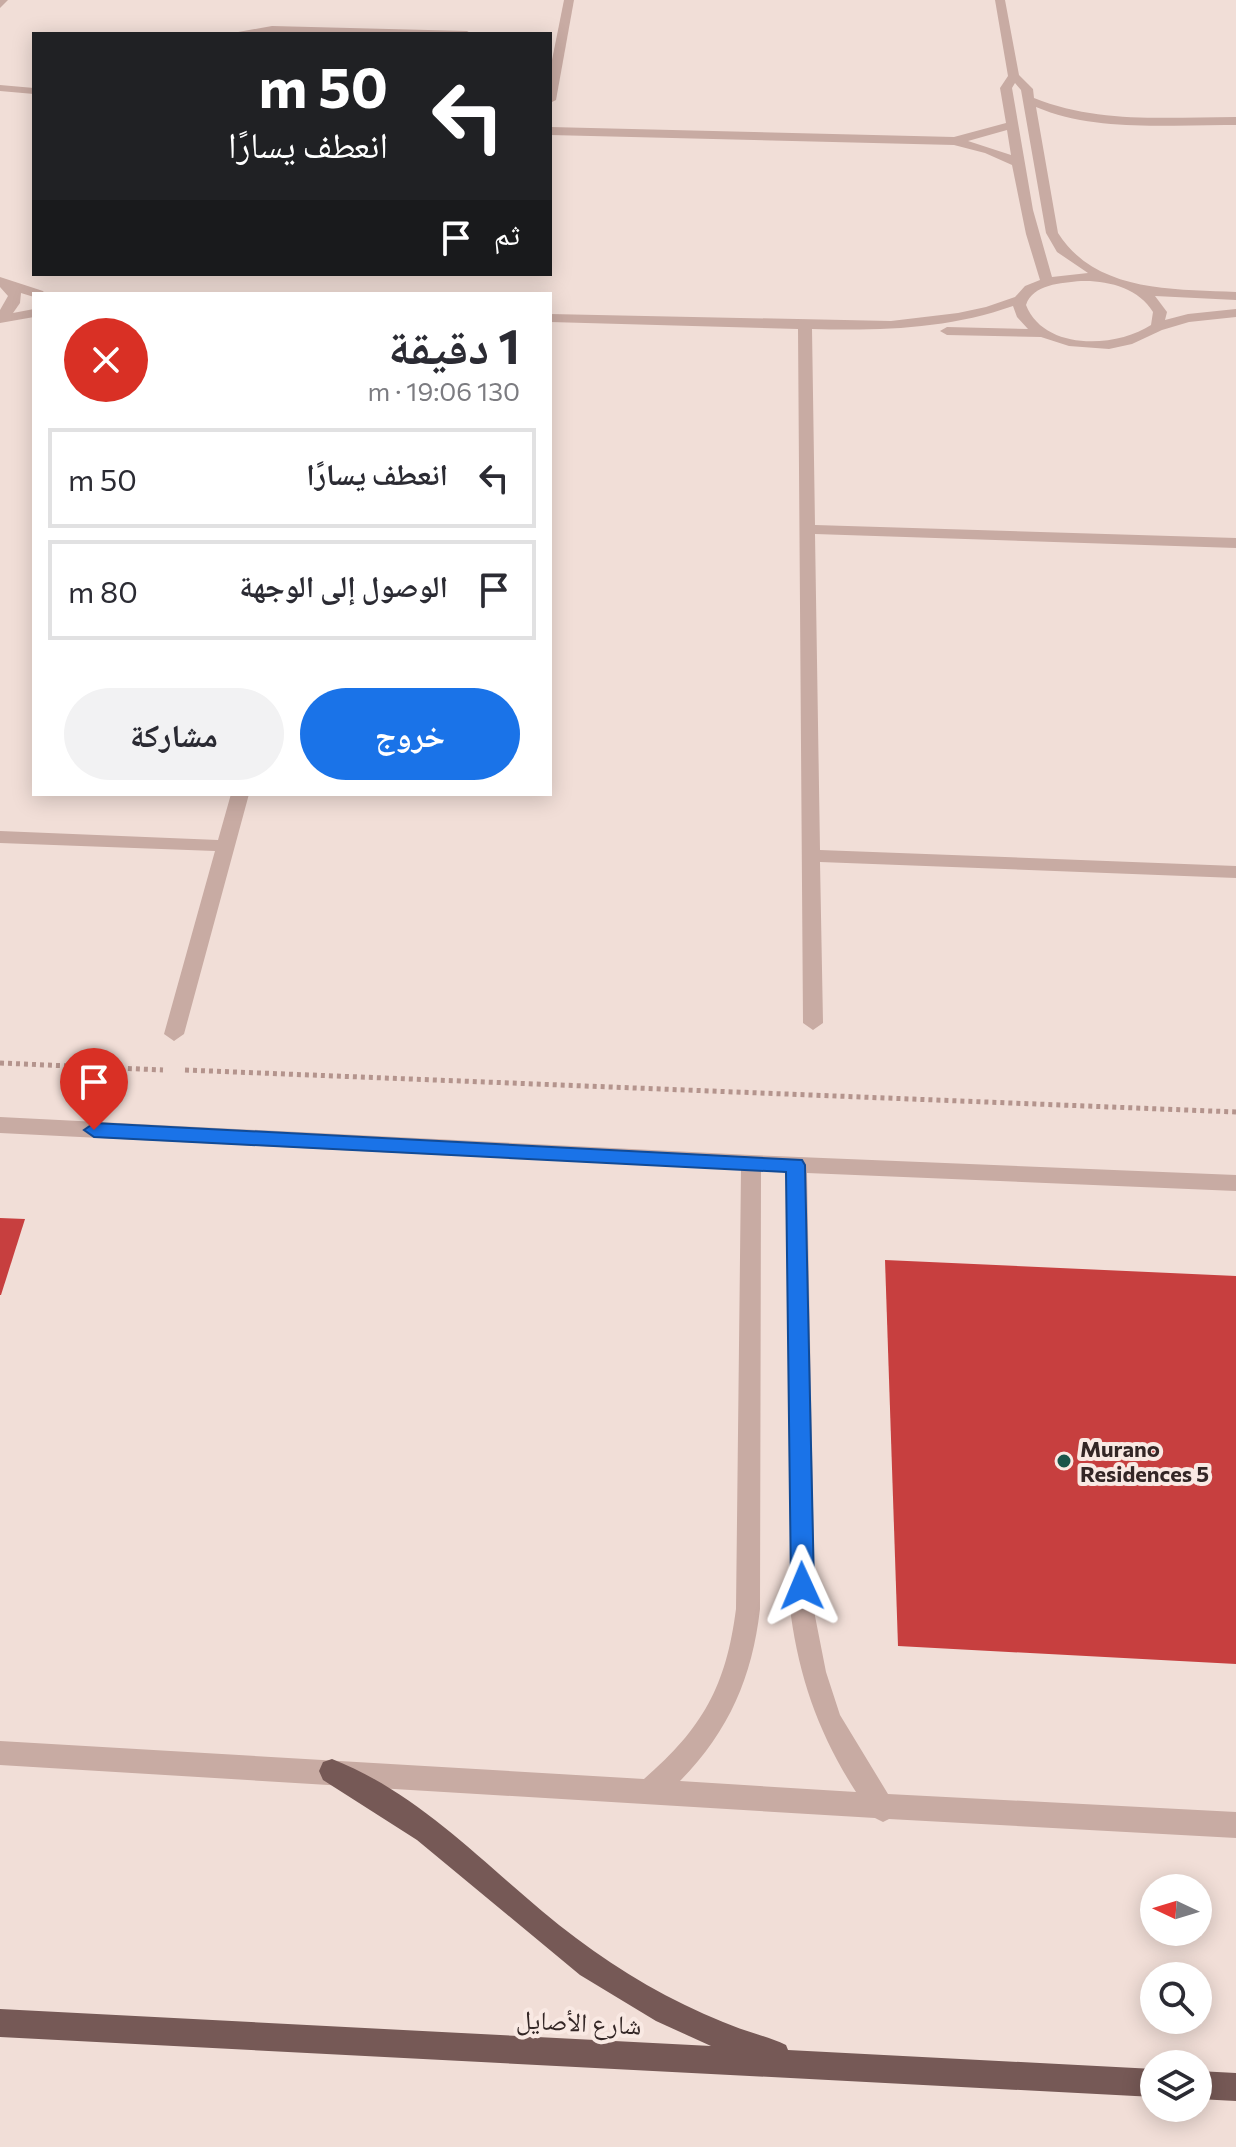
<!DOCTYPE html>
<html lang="ar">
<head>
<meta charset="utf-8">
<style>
  body { margin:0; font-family:Commissioner,"Noto Naskh Arabic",sans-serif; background:#f2f2f3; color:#2b2b33; direction:rtl; height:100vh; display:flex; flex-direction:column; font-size:30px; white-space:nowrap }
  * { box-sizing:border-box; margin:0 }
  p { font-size:26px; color:#7c7c81 }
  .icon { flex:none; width:44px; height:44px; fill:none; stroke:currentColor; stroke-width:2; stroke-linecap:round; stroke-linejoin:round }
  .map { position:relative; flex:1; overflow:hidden; direction:ltr }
  .side { position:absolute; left:32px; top:292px; width:520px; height:504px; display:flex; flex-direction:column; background:#fff; border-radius:0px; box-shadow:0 4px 20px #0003; direction:rtl }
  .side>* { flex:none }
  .guide { position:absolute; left:32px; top:32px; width:520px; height:244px; border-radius:0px; box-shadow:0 4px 20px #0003; direction:rtl; background:#202124; color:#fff; overflow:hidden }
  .needle { width:52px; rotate:274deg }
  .fabs { position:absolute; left:1140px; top:1874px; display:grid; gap:16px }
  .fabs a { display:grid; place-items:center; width:72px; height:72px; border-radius:50%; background:#fff; box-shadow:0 4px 20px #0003; font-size:40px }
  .pin { position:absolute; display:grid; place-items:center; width:68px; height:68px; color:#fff; margin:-82px -34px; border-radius:50% 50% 50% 0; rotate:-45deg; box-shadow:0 0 8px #0007 }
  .pin .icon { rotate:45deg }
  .me { position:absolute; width:88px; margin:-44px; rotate:359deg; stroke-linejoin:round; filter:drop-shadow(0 0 6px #0008) }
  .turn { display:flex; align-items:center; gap:28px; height:168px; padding:0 32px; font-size:36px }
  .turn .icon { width:104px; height:104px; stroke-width:2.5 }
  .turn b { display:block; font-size:56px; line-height:68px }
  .then { display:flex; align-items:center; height:76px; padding:0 32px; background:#0003; gap:16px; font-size:30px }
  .round { display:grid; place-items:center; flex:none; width:84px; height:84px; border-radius:42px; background:#f2f2f3 }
  .head { display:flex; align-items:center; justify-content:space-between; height:136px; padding:0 32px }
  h1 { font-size:48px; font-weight:700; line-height:60px }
  .action { display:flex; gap:16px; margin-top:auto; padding:16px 32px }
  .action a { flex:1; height:92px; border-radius:48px; background:#1a73e8; color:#fff; font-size:32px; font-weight:700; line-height:92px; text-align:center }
  .action a+a { background:#f2f2f3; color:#2b2b33 }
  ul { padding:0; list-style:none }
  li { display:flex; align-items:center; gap:24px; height:100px; margin:0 16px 12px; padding:0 16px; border:4px solid #e1e1e2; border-radius:0px }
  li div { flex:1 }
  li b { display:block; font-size:30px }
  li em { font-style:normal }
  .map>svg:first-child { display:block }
</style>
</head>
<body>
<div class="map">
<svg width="1236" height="2147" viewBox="0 0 1236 2147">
  <rect width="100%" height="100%" fill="#f1ded7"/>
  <g fill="#c73f3f">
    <polygon points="0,1218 25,1219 1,1295 0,1295"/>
    <polygon points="885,1260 1236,1276 1236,1664 898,1646"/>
  </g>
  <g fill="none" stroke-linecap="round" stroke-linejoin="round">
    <g stroke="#b4948d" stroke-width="5" stroke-dasharray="4 4" stroke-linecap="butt">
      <polyline points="0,1063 163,1070"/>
      <polyline points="185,1070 1236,1112"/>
    </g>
    <g fill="#c8aba3" fill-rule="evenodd">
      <polygon points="0,0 8,0 0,8"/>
      <polygon points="564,0 574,0 556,100 550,103 550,70"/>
      <path d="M 995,0 L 1005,0 L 1019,75 L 1033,89 L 1034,98 C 1098,124 1168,117 1236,117 L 1236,125 C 1170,124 1098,133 1036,107 L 1058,233 C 1096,293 1174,289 1236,292 L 1236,300 L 1155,296 L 1167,312 L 1165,320 L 1188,314 L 1236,309 L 1236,317 L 1189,322 L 1162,330 L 1132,344 L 1109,349 L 1069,346 L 1041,337 L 947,335 L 940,331 L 947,327 L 1028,329 L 1017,317 L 1013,306 C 948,329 880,331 812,329 L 815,525 L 1236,538 L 1236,548 L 815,534 L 820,850 L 1236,866 L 1236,878 L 820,862 L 823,1023 L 813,1030 L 803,1023 L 798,329 L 550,322 L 550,314 L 891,321 L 958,313 L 986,307 L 1015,297 L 1025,286 L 1040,280 L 1026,234 L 1012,165 L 985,153 L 954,145 L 550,135 L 550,127 L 954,137 L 1006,123 L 1000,88 L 1008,76 ZM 1015,83 L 1021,90 L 1046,233 L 1057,252 L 1088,273 L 1052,277 L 1033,210 L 1012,88 ZM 1007,130 L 1011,155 L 968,141 ZM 1081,281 C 1107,280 1139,288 1153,312 L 1151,325 C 1116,348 1044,351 1026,305 C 1033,284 1061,283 1081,281 Z"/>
      <polygon points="272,26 467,31 472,34 227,34"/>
      <polygon points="0,85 34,88 34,94 0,91"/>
      <polygon points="0,277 43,291 45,294 34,294 34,297 21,293 20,303 13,313 34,309 34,317 0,323 0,310 8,296 0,287"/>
      <polygon points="231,794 249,794 184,1034 174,1041 164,1034 215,851 0,843 0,831 218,840"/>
      <path d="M 0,1117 L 751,1155 L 1236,1175 L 1236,1191 L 807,1173 L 815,1616 L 826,1672 L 840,1715 L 888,1794 L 1236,1812 L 1236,1838 L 889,1819 L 883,1822 L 875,1818 L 0,1765 L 0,1741 L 644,1779 C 703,1728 726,1686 736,1609 L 741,1170 L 0,1133 ZM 761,1171 L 786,1172 L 791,1616 C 800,1681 820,1736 856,1792 L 680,1781 C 729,1731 752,1678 760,1609 Z"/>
    </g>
    <g fill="#765956" fill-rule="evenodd">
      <path d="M 332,1759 C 427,1796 496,1878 576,1938 C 621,1972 671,2001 723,2022 C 744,2031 766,2036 786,2045 L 788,2050 L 1154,2069 L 1154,2097 L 0,2037 L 0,2009 L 711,2046 L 656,2021 L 580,1975 L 417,1840 L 323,1780 L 319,1771 L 323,1762 Z"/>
      <polygon points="1198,2071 1236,2073 1236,2101 1198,2099"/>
    </g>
  </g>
  <polygon fill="#1a73e8" stroke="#114b97" stroke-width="2" points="94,1123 802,1160 805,1165 814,1586 810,1593 802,1596 795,1593 791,1586 786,1172 94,1137 84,1130"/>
  <circle fill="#1b554a" stroke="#f9e9e3" stroke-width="3" cx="1064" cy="1461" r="8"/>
  <g text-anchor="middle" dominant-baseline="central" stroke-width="8" stroke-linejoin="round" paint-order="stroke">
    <g font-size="22" font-weight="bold" fill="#332625" stroke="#f9e9e3" text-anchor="start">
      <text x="1080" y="1448">Murano<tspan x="1080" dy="25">Residences 5</tspan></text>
    </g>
    <g font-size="26" fill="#332625" stroke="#f9e9e3">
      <text transform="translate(579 2021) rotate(3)">شارع الأصايل</text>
    </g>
  </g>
</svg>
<div class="fabs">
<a><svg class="needle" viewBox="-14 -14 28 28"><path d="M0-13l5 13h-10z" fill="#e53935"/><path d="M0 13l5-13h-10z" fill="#7c7c81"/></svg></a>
<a><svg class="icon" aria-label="search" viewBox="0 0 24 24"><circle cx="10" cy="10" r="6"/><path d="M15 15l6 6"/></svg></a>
<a><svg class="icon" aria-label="layers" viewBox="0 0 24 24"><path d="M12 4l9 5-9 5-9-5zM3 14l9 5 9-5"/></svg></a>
</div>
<div class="pin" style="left:94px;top:1130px;background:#d93025"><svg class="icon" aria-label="arrive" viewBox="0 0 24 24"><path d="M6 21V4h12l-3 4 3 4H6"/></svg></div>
<svg class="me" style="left:802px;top:1586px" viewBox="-20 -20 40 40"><path d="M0-17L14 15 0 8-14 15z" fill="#1a73e8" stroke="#fff" stroke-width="4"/></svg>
<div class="guide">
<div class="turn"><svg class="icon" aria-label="left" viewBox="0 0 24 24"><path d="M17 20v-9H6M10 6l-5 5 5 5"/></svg><div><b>50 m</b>انعطف يسارًا</div></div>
<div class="then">ثم<svg class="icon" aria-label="arrive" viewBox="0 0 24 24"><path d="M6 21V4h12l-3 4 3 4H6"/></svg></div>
</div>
<section class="side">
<div class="head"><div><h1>1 دقيقة</h1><p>130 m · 19:06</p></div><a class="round" style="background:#d93025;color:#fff"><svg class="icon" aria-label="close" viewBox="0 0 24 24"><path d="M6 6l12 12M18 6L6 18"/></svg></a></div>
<ul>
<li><svg class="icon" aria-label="left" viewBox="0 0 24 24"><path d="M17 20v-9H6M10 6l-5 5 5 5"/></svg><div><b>انعطف يسارًا</b></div><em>50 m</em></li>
<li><svg class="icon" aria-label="arrive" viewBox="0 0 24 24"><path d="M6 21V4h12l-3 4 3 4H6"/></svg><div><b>الوصول إلى الوجهة</b></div><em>80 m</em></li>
</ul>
<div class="action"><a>خروج</a><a>مشاركة</a></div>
</section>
</div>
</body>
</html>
